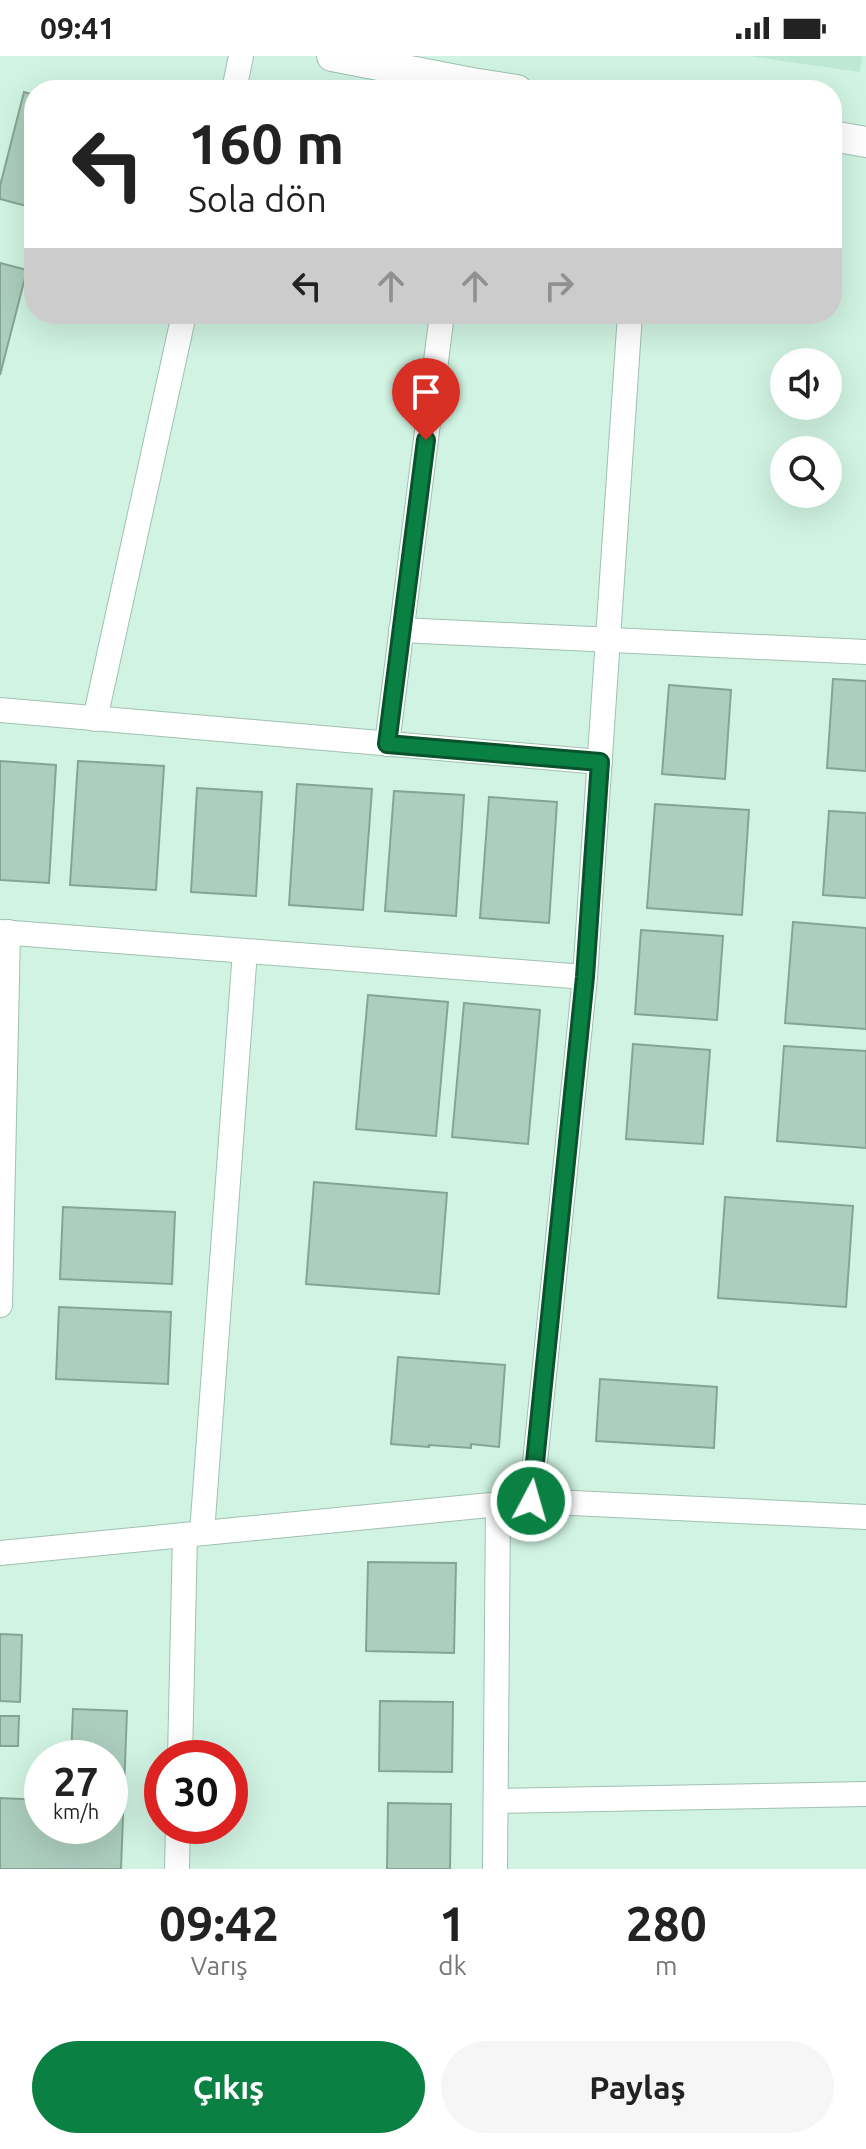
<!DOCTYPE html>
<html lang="tr">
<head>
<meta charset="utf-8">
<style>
  body { margin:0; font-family:Ubuntu,sans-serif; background:#f6f6f6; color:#222; height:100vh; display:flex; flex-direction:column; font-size:30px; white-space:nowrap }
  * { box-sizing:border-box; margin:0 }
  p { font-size:26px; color:#767676 }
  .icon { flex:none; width:44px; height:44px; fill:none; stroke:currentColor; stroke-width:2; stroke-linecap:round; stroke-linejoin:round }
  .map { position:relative; height:1813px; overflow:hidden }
  .drawer { display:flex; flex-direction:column; background:#fff; flex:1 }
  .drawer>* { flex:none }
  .banner { position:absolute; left:24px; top:24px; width:818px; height:244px; border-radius:32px; box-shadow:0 8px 32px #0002; background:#fff; color:#222; overflow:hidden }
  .tools { position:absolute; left:770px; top:292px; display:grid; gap:16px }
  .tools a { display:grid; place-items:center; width:72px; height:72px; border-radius:50%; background:#fff; box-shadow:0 8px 32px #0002; font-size:40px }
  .speed { position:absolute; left:24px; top:1684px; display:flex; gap:16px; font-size:40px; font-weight:700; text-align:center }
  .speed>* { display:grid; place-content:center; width:104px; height:104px; border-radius:50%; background:#fff; box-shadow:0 8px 32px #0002; line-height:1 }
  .speed small { font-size:20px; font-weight:400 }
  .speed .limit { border:12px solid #d22; background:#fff; color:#111 }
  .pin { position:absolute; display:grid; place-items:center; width:68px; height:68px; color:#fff; margin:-82px -34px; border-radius:50% 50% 50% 0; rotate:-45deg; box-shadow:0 0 8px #0007 }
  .pin .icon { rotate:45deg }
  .me { position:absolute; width:88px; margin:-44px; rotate:6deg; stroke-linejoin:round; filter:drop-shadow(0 0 6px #0008) }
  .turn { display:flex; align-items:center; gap:28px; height:168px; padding:0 32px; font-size:36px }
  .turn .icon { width:104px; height:104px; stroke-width:2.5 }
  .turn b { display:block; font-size:56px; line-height:68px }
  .lanes { display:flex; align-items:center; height:76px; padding:0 32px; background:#0003; justify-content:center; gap:40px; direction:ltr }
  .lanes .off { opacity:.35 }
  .eta { display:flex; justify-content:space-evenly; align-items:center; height:136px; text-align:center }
  .eta b { font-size:48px; font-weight:600; line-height:56px }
  .cta { display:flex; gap:16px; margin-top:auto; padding:16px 32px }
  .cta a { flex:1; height:92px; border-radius:48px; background:#0b8043; color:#fff; font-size:32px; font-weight:600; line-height:92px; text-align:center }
  .cta a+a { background:#f6f6f6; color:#222 }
  .status { display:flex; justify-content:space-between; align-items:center; height:56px; padding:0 40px; background:#fff; direction:ltr }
  .status svg { height:22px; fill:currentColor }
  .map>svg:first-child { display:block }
</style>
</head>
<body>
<div class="status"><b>09:41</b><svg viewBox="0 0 49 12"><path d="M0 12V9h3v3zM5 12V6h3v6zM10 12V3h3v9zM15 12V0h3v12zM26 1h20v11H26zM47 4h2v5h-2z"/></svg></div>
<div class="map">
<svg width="866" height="1813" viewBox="0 0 866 1813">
  <rect width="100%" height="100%" fill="#d0f3e3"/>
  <polygon fill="#bde8d4" points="748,0 862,0 860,16"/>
  <g fill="#accebf" stroke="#84a596" stroke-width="2">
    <polygon points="24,36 34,39 34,152 0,143 0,130"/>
    <polygon points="0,207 27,214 0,319"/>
    <polygon points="833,623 866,625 866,715 827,712"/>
    <polygon points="669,629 731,634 725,723 662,718"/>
    <polygon points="0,705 56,709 49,827 0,824"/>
    <polygon points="78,705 164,710 156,834 70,829"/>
    <polygon points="297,728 372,733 363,854 289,849"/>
    <polygon points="197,732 262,736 256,840 191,836"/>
    <polygon points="394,735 464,739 456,860 385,855"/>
    <polygon points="489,741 557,746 549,867 480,862"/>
    <polygon points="655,748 749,754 742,859 647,852"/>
    <polygon points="829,755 866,757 866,842 823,839"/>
    <polygon points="793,866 866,872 866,973 785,967"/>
    <polygon points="641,874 723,880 717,964 635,958"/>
    <polygon points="368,939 448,946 436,1080 356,1073"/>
    <polygon points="464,947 540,954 528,1088 452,1081"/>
    <polygon points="633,988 710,994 703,1088 626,1083"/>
    <polygon points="784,990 866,995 866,1092 777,1085"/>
    <polygon points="314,1126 447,1137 439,1238 306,1228"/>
    <polygon points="725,1141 853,1150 846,1251 718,1242"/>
    <polygon points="63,1151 175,1156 172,1228 60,1223"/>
    <polygon points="59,1251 171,1256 168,1328 56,1323"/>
    <polygon points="398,1301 505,1309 499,1391 471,1388 471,1392 429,1389 429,1391 391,1388"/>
    <polygon points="600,1323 717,1331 714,1392 596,1385"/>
    <polygon points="368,1506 456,1507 454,1597 366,1595"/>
    <polygon points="0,1578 22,1579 20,1646 0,1645"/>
    <polygon points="380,1645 453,1646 452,1716 379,1715"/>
    <polygon points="73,1653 127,1655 121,1813 0,1813 0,1742 42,1744 42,1770 110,1770 110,1702 71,1702"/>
    <polygon points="0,1660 19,1660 18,1690 0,1690"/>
    <polygon points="388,1747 451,1748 450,1813 387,1813"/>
  </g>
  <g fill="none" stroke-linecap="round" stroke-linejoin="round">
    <defs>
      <g id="minor">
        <polyline points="234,34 241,0"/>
        <polyline points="401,574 866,596"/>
        <polyline points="0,654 600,706"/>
        <polyline points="95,663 184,258"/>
        <polyline points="387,688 442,258"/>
        <polyline points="0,876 585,921"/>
        <polyline points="0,1249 8,876"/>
        <polyline points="531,1445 585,921 630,258"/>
        <polyline points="202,1477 245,895"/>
        <polyline points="0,1497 531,1445 866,1461"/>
        <polyline points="180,1702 185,1479"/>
        <polyline points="496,1745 866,1738"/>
        <polyline points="177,1813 178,1770"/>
        <polyline points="495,1813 498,1448"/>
      </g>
      <g id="tertiary">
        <polyline points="332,0 472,27 517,34"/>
        <polyline points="832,80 866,86"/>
      </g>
    </defs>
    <use href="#minor" stroke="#a0c1b2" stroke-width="26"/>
    <use href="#tertiary" stroke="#a0c1b2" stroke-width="32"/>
    <use href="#minor" stroke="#fff" stroke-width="24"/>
    <use href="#tertiary" stroke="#fff" stroke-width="30"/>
  </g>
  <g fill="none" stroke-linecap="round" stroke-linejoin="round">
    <defs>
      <polyline id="route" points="426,384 387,688 600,706 585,921 531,1445"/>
    </defs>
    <use href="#route" stroke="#07532c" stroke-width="20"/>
    <use href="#route" stroke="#0b8043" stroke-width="14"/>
  </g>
</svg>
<div class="tools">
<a><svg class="icon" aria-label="sound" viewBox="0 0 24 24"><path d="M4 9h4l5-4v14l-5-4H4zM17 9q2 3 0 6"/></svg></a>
<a><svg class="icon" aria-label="search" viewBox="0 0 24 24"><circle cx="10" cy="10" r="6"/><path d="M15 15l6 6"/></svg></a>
</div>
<div class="speed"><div>27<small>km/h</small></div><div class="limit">30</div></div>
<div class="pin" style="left:426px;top:384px;background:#d93025"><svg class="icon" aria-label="arrive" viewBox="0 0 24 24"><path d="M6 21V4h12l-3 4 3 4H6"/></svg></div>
<svg class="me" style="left:531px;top:1445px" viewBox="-20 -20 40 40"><circle r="17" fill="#0b8043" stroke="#fff" stroke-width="3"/><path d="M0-11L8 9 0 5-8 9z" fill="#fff"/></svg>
<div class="banner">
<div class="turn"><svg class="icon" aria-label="left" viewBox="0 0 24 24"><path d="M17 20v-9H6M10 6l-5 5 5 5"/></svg><div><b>160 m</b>Sola dön</div></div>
<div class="lanes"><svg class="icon" aria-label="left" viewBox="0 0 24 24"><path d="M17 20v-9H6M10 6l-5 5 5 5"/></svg><svg class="icon off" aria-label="ahead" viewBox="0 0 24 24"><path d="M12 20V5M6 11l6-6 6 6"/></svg><svg class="icon off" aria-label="ahead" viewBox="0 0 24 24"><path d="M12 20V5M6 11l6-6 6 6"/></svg><svg class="icon off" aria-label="right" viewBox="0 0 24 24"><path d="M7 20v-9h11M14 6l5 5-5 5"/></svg></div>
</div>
</div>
<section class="drawer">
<div class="eta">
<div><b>09:42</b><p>Varış</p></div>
<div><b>1</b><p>dk</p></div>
<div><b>280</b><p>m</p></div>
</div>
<div class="cta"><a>Çıkış</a><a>Paylaş</a></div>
</section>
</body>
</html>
